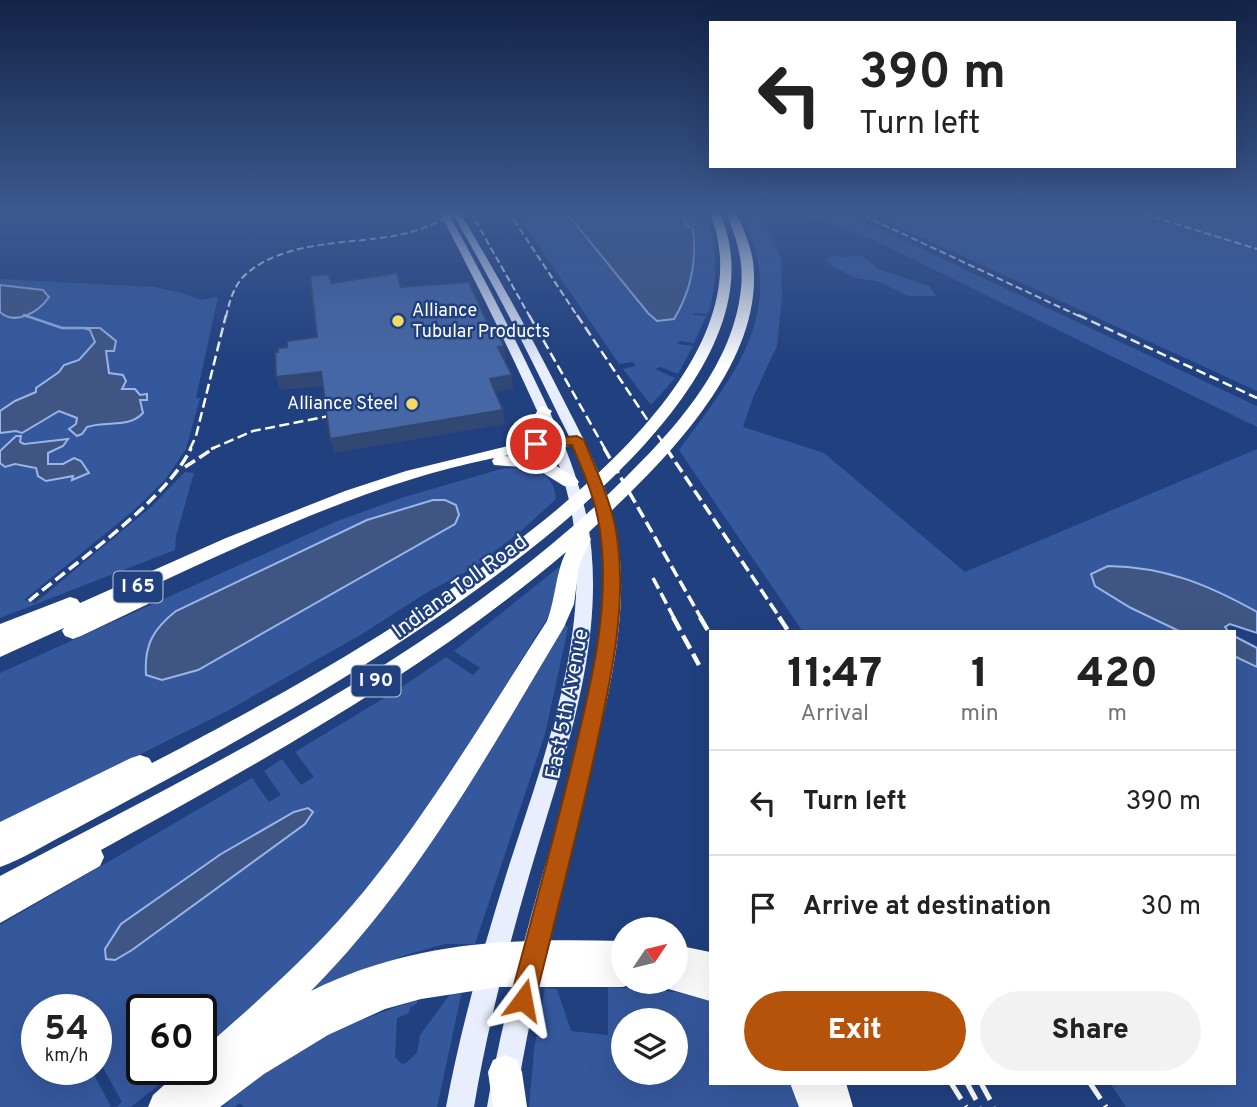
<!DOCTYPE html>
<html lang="en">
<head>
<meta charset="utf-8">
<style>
  body { margin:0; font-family:Overpass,sans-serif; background:#f2f2f2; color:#222; height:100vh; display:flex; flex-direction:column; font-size:26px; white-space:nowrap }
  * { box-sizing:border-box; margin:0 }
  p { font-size:23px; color:#767676 }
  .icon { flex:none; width:38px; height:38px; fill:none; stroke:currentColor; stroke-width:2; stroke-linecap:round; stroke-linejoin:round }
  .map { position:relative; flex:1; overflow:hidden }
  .panel { position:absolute; left:709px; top:630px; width:527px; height:455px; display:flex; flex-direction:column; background:#fff; border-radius:0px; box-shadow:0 7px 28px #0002 }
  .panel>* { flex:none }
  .banner { position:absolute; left:709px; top:21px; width:527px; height:147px; border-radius:0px; box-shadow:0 7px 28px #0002; background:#fff; color:#222; overflow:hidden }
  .needle { width:46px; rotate:55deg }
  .tools { position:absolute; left:611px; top:917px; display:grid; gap:14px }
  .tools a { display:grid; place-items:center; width:77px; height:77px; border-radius:50%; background:#fff; box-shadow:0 7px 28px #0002; font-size:35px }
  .speed { position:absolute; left:21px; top:994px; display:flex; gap:14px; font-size:35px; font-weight:700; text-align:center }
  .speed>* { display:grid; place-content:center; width:91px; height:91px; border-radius:50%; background:#fff; box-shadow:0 7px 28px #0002; line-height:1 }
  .speed small { font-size:18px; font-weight:400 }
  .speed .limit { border:4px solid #111; border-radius:10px; background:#fff; color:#111 }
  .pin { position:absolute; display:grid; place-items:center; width:60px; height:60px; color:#fff; margin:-30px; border:4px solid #fff; border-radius:50%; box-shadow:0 2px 7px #0007 }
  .me { position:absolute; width:77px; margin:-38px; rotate:13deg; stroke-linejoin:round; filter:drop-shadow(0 0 5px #0008) }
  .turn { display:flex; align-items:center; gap:24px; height:147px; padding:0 35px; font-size:32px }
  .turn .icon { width:91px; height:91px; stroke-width:2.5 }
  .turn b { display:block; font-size:49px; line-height:60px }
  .eta { display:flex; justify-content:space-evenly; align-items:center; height:119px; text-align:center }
  .eta b { font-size:42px; font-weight:800; line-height:49px }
  .cta { display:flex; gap:14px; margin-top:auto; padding:14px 35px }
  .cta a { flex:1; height:80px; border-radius:42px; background:#b45309; color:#fff; font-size:28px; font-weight:800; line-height:80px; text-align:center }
  .cta a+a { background:#f2f2f2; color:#222 }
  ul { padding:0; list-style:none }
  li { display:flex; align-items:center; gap:21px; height:105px; padding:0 35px; border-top:2px solid #e0e0e0 }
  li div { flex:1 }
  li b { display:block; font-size:26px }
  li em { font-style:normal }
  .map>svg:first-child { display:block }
</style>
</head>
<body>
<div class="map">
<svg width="1257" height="1107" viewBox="0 0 1257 1107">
  <rect width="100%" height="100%" fill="#21407f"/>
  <g fill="#35589d" fill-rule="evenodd">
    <path d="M 515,211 L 565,211 L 648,313 L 692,278 L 693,229 L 687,225 L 681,211 L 705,211 L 706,215 L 700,216 L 700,218 L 708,219 C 718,254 717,273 710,309 L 707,314 L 694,313 L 694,315 L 706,316 L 694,343 L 679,341 L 678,344 L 693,346 L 678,374 L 661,367 L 655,369 L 675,378 L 651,405 L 623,369 L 636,366 L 633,362 L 619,364 Z"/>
    <path d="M 739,211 L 778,211 L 762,215 L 781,257 L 782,297 L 777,346 L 754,395 L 743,427 L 824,453 L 965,572 L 1257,449 L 1257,612 L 1241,603 L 1131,608 L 1181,632 L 803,632 L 679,450 C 735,374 792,308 739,211 Z"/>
    <polygon points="789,211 840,211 1257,406 1257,427 859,233"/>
    <polygon points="864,211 1257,211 1257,391"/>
    <polygon points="837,255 843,258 860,255 880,270 929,286 936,296 909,296 877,281 854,278 826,262 829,257"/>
    <path d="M 0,279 L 154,287 L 183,293 L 201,300 L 218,297 L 196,398 L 200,398 L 186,449 L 165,480 L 133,511 L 24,600 L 35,603 L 151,507 L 185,472 L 194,473 L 176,536 L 175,550 L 0,618 L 0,463 L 5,467 C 29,461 50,477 74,476 L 73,480 L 89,473 L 69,461 L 63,464 L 48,464 L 48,453 L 63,446 C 45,435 32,447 13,440 L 0,451 L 0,433 L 16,431 L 22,433 L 59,411 L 77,418 L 76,424 L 82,434 C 91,419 109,422 125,424 L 140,395 L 121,389 L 123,375 L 109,373 L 105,355 L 112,340 L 86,327 L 94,336 L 95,342 L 79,360 L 64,365 L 59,372 L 36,388 L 36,392 L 15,401 L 0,411 L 0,312 C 13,322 24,315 37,308 L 43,290 L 0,285 Z"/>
    <path d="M 524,467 C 544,472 554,478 556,499 L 520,532 L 473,568 L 426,593 L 362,634 L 227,711 L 0,824 L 0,673 L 335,522 L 401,498 L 501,469 ZM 459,515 L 455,524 L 198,670 L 162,679 L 159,625 L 176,611 L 367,520 Z"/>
    <path d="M 559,567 L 556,599 L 546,620 C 497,698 450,779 396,854 C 341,930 272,991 201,1051 L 201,1010 L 142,1010 L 142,1069 L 179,1069 L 131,1107 L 116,1107 L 122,1102 L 96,1055 L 96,1010 L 37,1010 L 37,1069 L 91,1069 L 111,1107 L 0,1107 L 0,925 L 252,778 L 269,802 L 281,795 L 264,771 L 282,759 L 301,785 L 314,777 L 295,752 L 399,689 L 446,657 L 473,675 L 480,668 L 454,651 ZM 294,812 L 312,817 L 132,950 L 121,924 L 221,854 Z"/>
    <polygon points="565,624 568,628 545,734 475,944 445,944 402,956 306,997"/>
    <polygon points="1234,656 1257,667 1257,1107 1126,1107 1110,1083 1234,1083"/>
    <path d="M 608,987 L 676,992 L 710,1000 L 710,1083 L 791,1083 L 800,1107 L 529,1107 L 534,1050 L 545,988 L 557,989 L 571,1031 L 608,1035 ZM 623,1020 L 676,1020 L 676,1073 L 623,1073 Z"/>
    <path d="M 462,991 L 437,1107 L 244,1107 L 240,1103 L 235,1107 L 222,1107 C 238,1094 253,1081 269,1069 C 314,1038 366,1017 417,1000 L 417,1004 L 410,1007 L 409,1013 L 397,1018 L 395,1057 L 402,1064 L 406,1063 L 417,1053 L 420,1035 L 451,993 Z"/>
  </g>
  <g fill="#3f5684" stroke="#9ab6e8" stroke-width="2">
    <path d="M 565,211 L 681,211 L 687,225 L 693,229 C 697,261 691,291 674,319 L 657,321 L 648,313 Z"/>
    <path d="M 0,285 L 43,290 L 49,297 C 39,312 15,326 0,312 Z"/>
    <path d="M 84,328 L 100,328 L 116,341 L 114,351 L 106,351 L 109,373 L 123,375 L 126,381 L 122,389 L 135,389 L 140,395 L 147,394 L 147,400 L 140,400 L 143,413 C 128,429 107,420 87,427 L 82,434 L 77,436 L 69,429 L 76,424 L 77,418 L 59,411 L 22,433 L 16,431 L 0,433 L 0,411 L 15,401 L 36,392 L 36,388 L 59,372 L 64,365 L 79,360 L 95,342 L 90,330 Z"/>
    <polygon points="16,436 21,436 20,442 24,444 68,439 63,446 48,453 48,464 63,464 74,458 81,461 89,473 72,480 73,476 46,481 38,476 36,468 15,464 5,467 0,463 0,451"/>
    <path d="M 433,500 L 445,500 L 456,505 L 459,515 L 455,524 L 198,670 L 162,680 L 146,675 C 144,645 153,629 176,611 L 367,520 Z"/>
    <path d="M 1108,566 C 1165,567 1207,584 1257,612 L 1257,633 L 1230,624 L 1225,627 L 1229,632 L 1181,632 L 1131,608 L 1095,586 L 1091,574 Z"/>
    <polygon points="1234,636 1257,648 1257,667 1234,656"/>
    <polygon points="308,808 313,812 305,824 132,950 115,960 106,959 105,949 121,924 221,854 294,812"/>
  </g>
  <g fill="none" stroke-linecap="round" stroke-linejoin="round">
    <polyline stroke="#9ab6e8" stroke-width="2" points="24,315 28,317"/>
    <polyline stroke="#9ab6e8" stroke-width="2.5" points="24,315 62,328 86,328"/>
    <g fill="#e8eefd" fill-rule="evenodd">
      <path d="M 439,211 L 447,211 C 475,261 501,311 526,362 C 550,412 576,463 587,519 C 610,638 562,762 529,876 C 507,952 487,1029 474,1107 L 446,1107 C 461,1027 483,949 507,872 C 543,759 590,641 573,521 C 565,466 538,413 515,363 C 491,312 465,261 439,211 Z"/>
      <path d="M 451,211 L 459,211 C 496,272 530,334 562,397 C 584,440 607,482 616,529 C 632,612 607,701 588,781 C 563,890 531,996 515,1107 L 487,1107 C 500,1030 520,955 541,880 C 573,766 625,618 595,501 C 586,467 568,435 553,404 C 521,338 488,274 451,211 Z"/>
    </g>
    <g fill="#fff" fill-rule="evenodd">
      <path d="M 709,211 L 719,211 C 816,424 325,692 177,774 C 140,794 103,814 66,834 C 44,845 23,859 0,867 L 0,822 L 131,758 L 140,755 L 149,758 L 152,763 C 301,685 801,426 709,211 Z"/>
      <path d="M 725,211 L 735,211 C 743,228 750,243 753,261 C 766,367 656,469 587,534 L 591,539 L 579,566 L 574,604 L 564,627 C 488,754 416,885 311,991 C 413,941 512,938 623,941 L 623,982 L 634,983 L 623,987 L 499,987 L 421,999 L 385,1009 L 328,1035 L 264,1074 L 220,1107 L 148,1107 L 153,1095 L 182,1069 L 201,1069 L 201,1051 C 258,1001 316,950 365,890 C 433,806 488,712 547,621 C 556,598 555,574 566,552 C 424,672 263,761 101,850 L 104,857 L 100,866 L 0,923 L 0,876 C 218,761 447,653 625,478 C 677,427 734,363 741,288 C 744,260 736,236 725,211 Z"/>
      <path d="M 544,406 L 552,411 L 533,442 L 577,436 L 583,438 L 585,441 L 583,444 L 504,456 L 545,459 L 576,478 L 579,482 L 576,486 L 564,486 L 535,468 L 494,465 L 492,461 L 494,458 C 370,483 252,540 139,592 L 148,594 L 151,599 L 148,604 L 81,636 L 73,639 L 65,636 L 62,631 L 64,628 L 0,657 L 0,624 L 70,597 L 77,599 L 80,603 L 226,538 L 345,491 L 406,471 L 508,446 L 524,433 L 539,408 Z"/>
      <polygon points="676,945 710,952 710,1001 665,988 663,982 676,982"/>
      <polygon points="505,1055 517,1060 522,1072 527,1107 493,1107 488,1072 493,1060"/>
      <polygon points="790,1083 846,1083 853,1107 799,1107"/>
    </g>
    <g stroke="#fff" stroke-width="2" stroke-dasharray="7 3.5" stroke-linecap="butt">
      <polyline points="470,211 530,317"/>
      <polyline points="508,211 578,317"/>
      <polyline points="854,211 1081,317"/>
      <polyline points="1134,211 1257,249"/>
      <path d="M 226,317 C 229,303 233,288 243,277 C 282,239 349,245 398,235 C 420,231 440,222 459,211"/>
    </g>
    <g stroke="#fff" stroke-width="2.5" stroke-dasharray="10 4.5" stroke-linecap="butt">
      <polyline points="529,315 605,449"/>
      <polyline points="577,315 667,449"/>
      <polyline points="1078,315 1257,398"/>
      <polyline points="190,449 196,436 226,315"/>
      <polyline points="211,449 253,431 329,416"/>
    </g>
    <g stroke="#fff" stroke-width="3.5" stroke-dasharray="12 5" stroke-linecap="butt">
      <polyline points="604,448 701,618"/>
      <polyline points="666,448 780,618"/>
      <polyline points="185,467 214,448"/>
      <polyline points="653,578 674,618"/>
      <path d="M 29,601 C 75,563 168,499 191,448"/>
    </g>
    <g stroke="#fff" stroke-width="4.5" stroke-dasharray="15 6" stroke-linecap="butt">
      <polyline points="673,617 699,665"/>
      <polyline points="700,617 710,634"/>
      <polyline points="779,617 789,632"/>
    </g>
    <g stroke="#fff" stroke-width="5" stroke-dasharray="19 8" stroke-linecap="butt">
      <polyline points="951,1083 966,1107"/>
      <polyline points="967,1083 980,1107"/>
      <polyline points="981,1083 994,1107"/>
      <polyline points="1090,1083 1106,1107"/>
    </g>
  </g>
  <g fill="#314874">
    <polygon points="504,346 506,359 500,360 498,347"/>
    <polygon points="321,372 325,386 280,390 276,377"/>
    <polygon points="512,375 513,389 491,393 490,379"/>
    <polygon points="503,410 505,424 334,453 330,439"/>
  </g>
  <polygon fill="#4667a6" stroke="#314874" stroke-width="2" points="397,273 401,287 469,282 493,335 499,334 504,346 498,347 512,375 490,379 503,410 330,439 321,372 276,377 275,352 278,352 278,348 287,347 287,341 317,337 310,276 329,274 331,283"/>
  <linearGradient id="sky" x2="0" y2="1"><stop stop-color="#122346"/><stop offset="0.58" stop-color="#3d5990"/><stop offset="1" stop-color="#3d5990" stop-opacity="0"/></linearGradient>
  <rect width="1257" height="366" fill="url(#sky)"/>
  <path fill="#b45309" stroke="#753606" stroke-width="2" d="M 577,436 L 584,440 C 596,470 610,499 616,530 C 629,608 609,687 593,762 C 575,842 555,921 535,1000 L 532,1009 L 523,1013 L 513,1009 L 510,1000 C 531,921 553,842 572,763 C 590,687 611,609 600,531 C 596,500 584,473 572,445 L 536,448 L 529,444 L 536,440 Z"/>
  <g fill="#f3da68" stroke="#21407f" stroke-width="2.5">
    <circle cx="398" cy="321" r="7"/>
    <circle cx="412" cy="404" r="7"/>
  </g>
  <g text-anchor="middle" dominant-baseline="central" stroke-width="5" stroke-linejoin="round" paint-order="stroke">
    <g font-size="18" fill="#fff" stroke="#21407f" text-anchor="start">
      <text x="412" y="311">Alliance<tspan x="412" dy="21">Tubular Products</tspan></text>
      <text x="398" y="404" text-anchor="end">Alliance Steel</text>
    </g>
    <g fill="#21407f" stroke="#bcc6d9" stroke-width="2">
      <rect x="113.5" y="571.5" width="49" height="31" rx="5"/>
      <rect x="351.5" y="665.5" width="49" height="31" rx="5"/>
    </g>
    <g font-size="19" font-weight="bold" fill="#fff">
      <text x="138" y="587">I 65</text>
      <text x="376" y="681">I 90</text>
    </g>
    <g font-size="21" fill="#fff" stroke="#21407f">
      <text transform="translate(460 587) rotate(-36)">Indiana Toll Road</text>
      <text transform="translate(568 704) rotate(-79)">East 5th Avenue</text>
    </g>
  </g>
</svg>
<div class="tools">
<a><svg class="needle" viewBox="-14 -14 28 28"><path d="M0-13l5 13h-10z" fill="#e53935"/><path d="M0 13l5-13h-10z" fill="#767676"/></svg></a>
<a><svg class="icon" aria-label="layers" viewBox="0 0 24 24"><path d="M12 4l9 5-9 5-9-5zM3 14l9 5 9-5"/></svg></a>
</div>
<div class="speed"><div>54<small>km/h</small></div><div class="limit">60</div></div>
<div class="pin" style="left:536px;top:444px;background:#d93025"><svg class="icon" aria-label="arrive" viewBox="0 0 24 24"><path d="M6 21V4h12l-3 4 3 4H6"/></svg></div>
<svg class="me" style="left:523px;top:1000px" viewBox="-20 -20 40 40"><path d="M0-17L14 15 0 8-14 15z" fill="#b45309" stroke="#fff" stroke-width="4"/></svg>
<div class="banner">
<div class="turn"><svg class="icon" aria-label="left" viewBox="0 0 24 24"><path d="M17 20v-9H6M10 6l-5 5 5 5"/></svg><div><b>390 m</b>Turn left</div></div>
</div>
<section class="panel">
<div class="eta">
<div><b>11:47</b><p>Arrival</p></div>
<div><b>1</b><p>min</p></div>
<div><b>420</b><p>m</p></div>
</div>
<ul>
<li><svg class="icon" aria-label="left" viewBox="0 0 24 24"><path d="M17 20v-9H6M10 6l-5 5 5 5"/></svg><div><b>Turn left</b></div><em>390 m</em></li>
<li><svg class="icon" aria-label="arrive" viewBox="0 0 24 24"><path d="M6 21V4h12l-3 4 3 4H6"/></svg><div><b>Arrive at destination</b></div><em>30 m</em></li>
</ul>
<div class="cta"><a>Exit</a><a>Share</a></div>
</section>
</div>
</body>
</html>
